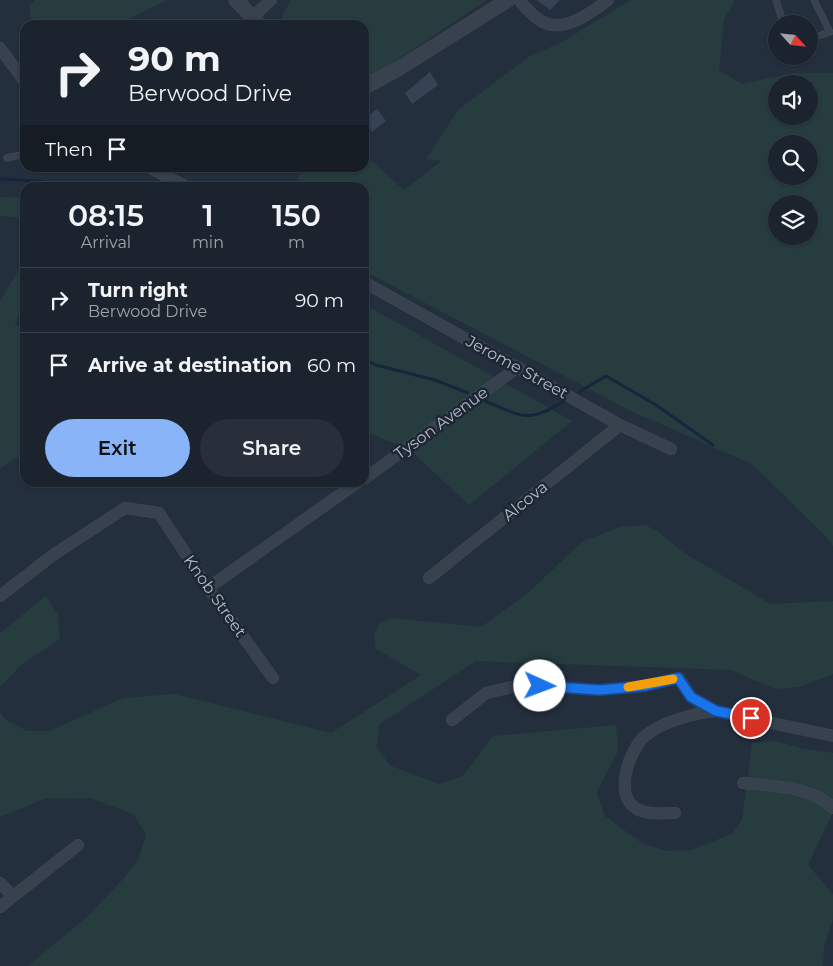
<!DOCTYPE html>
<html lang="en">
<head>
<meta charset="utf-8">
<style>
  body { margin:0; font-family:Montserrat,sans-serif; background:#282f3a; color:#f1f3f6; height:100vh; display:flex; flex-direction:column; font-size:19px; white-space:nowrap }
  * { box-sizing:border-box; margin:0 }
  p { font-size:16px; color:#a0a4aa }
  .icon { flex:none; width:28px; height:28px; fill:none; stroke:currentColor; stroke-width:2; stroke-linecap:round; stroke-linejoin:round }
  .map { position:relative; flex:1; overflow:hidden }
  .details { position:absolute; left:20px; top:182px; width:349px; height:305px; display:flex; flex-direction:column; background:#1b232e; border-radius:15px; box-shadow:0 1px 4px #0004,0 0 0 1px #39404a }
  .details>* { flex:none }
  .banner { position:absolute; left:20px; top:20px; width:349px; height:152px; border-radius:15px; box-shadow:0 1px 4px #0004,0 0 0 1px #39404a; background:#1b232e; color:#f1f3f6; overflow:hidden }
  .needle { width:32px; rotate:117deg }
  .buttons { position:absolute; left:768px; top:15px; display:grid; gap:10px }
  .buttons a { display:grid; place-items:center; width:50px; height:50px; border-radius:50%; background:#1b232e; box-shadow:0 1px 4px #0004,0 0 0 1px #39404a; font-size:25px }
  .pin { position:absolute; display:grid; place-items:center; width:42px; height:42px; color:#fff; margin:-21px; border:2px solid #fff; border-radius:50%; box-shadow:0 1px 5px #0007 }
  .me { position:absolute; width:55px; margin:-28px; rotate:92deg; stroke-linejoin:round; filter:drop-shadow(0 0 4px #0008) }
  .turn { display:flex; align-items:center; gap:18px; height:105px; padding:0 25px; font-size:22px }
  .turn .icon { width:65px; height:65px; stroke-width:2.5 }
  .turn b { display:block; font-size:35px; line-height:42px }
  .then { display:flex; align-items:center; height:48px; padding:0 25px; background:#0003; gap:10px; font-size:19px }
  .eta { display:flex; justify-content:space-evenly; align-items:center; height:85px; text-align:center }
  .eta b { font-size:30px; font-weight:600; line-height:35px }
  .action { display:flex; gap:10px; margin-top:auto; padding:10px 25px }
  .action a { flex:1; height:58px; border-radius:30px; background:#8ab4f8; color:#111; font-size:20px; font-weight:600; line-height:58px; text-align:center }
  .action a+a { background:#282f3a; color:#f1f3f6 }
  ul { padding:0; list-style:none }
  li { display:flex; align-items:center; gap:15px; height:65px; padding:0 25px; border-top:1px solid #39404a }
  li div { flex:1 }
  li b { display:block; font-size:19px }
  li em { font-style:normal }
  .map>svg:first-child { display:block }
</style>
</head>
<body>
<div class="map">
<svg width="833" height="966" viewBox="0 0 833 966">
  <rect width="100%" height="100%" fill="#242f3e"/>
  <g fill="#263c3f" fill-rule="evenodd">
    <polygon points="35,0 167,0 130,18 124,25 38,25 31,18 29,6"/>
    <polygon points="291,0 487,0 364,82 364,25 282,25 283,14"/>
    <path d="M 631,0 L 735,0 L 724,20 L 719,70 L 742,84 L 793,73 L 833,73 L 833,547 L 831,542 L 752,464 L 633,412 L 364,271 L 364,188 L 309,187 L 297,179 L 302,168 L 364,168 L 364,154 L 404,190 L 441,161 L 426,159 L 458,110 L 530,56 L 564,41 ZM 776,84 L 809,84 L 809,116 L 776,116 ZM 776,144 L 809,144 L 809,176 L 776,176 ZM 776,204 L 809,204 L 809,236 L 776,236 Z"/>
    <polygon points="0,197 25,198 25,218 0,216"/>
    <polygon points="25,260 25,304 15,324 25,331 25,455 15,458 0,469 0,301"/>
    <polygon points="364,304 572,421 469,505 409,449 364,431"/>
    <polygon points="645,525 656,530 684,553 771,604 833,601 833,674 799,687 775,689 731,670 476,661 380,724 376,747 391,766 439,784 463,776 493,736 616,725 618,751 597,792 604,815 643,844 667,851 692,850 733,833 742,820 752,743 777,741 801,748 833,753 833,812 808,865 833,894 833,919 824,947 823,966 28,966 89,915 124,878 139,858 146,834 133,814 90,798 44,799 0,817 0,712 6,720 27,731 50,731 123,698 174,694 331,733 421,675 376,649 374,636 379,624 391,618 481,627 528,593 583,541 620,527"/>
    <polygon points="46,596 58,615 60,639 21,665 0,687 0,633"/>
  </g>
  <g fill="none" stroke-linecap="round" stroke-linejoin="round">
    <g stroke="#17263c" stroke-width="3">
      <polyline points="0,179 39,181 59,188"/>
      <polyline points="364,359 376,365 435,380 468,393"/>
      <polyline points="579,392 606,376 656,405 713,445"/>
      <path d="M 485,401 C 522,416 526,424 563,402"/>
    </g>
  </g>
  <g fill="#364354">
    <polygon points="537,0 560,0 550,10"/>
    <polygon points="430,72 438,85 412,104 405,93"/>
    <polygon points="377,109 386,121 372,132 364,119"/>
  </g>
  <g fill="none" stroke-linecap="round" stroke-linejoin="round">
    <defs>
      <g id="service">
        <polyline points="776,0 782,19 786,24"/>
        <polyline points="809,39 830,32 814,0"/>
        <polyline points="7,158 25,154"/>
      </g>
      <g id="minor">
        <path d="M 519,0 C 525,7 533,16 541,21 C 563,34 591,13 608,0"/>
        <polyline points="253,17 271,0"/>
        <polyline points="0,48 25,82"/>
        <polyline points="150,168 189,188"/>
        <polyline points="364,282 620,425 671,449"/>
        <polyline points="364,479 518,367"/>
        <polyline points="429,578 620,425"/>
        <polyline points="208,588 358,482"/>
        <polyline points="0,596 53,555 125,508 159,513 208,588 273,678"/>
        <polyline points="452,720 486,693 521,685 600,690 644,686 679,678 691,697 716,711 833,736"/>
        <path d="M 743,783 C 772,786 812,786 833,808"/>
        <path d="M 675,813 C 662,813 648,815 637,809 C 613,796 629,751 644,737 C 660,722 695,713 716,711"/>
        <polyline points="0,883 13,896"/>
        <polyline points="0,907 78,845"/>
      </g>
      <g id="tertiary">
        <polyline points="236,0 260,25"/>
        <polyline points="364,87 398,69 508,0"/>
      </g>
    </defs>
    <use href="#service" stroke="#414a57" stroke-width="7"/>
    <use href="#minor" stroke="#414a57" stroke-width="12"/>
    <use href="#tertiary" stroke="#414a57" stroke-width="15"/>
    <use href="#service" stroke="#38414e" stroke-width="5.5"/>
    <use href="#minor" stroke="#38414e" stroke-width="11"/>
    <use href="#tertiary" stroke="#38414e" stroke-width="14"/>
  </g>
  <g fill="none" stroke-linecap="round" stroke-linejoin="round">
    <defs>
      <polyline id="route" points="540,686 600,690 644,686 678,678 691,697 716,711 751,718"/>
    </defs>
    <use href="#route" stroke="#114b97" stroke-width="12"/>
    <use href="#route" stroke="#1a73e8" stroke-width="9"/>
    <polyline stroke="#f59e0b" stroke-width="9" points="628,687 673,679"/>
  </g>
  <g text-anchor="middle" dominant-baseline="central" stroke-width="5" stroke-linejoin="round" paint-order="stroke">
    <g font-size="16" fill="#b4bcc9" stroke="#1d2633">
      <text transform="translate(517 367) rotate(29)">Jerome Street</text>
      <text transform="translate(441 423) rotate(-36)">Tyson Avenue</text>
      <text transform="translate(525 501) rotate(-39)">Alcova</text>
      <text transform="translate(215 596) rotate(55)">Knob Street</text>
    </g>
  </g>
</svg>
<div class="buttons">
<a><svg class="needle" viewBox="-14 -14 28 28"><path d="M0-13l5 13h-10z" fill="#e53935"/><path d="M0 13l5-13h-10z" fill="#a0a4aa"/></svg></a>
<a><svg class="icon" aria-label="sound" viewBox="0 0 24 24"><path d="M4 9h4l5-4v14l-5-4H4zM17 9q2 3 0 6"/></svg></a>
<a><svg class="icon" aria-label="search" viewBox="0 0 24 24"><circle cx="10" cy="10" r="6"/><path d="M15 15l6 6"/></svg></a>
<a><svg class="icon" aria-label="layers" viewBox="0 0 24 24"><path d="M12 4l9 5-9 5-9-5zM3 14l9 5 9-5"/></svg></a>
</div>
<div class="pin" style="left:751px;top:718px;background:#d93025"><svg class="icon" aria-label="arrive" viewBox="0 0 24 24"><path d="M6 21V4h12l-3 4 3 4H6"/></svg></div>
<svg class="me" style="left:540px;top:686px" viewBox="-20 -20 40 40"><circle r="19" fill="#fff"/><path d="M0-13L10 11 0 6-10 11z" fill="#1a73e8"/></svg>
<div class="banner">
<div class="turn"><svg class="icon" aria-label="right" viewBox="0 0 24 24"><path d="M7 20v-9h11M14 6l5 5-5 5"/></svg><div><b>90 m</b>Berwood Drive</div></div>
<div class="then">Then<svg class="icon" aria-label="arrive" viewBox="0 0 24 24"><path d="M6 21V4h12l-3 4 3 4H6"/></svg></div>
</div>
<section class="details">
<div class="eta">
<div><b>08:15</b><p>Arrival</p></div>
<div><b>1</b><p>min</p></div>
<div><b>150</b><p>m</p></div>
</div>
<ul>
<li><svg class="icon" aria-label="right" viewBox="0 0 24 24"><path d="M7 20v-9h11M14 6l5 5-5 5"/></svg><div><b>Turn right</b><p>Berwood Drive</p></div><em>90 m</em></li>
<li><svg class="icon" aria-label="arrive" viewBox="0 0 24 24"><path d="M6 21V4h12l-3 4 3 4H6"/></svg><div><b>Arrive at destination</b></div><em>60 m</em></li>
</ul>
<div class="action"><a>Exit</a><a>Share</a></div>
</section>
</div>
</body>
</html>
